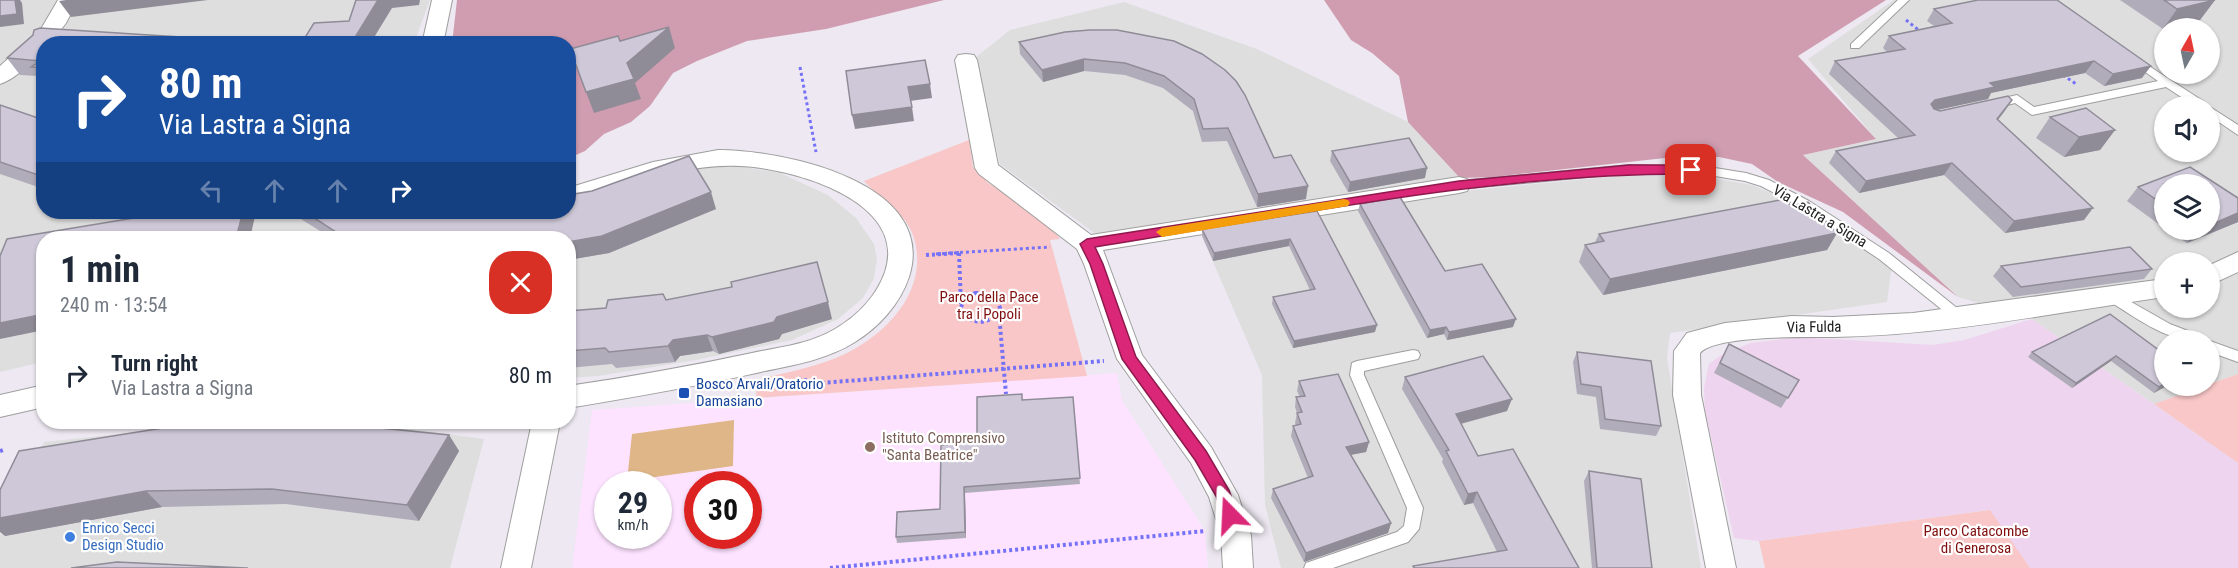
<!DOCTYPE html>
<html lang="en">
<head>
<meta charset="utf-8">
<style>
  body { margin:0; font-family:"Roboto Condensed",sans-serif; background:#f6f6f7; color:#1f2937; height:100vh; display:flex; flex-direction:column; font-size:22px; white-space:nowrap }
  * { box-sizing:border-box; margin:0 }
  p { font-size:20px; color:#747a83 }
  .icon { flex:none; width:33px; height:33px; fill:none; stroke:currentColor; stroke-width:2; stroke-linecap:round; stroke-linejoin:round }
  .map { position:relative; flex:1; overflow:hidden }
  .panel { position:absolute; left:36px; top:231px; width:540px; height:198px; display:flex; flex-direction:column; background:#fff; border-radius:24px; box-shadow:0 2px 4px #0004 }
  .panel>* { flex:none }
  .top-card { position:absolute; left:36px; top:36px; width:540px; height:183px; border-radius:24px; box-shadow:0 2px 4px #0004; background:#1a4fa0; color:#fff; overflow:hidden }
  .needle { width:39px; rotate:9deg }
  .fabs { position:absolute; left:2154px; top:18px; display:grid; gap:12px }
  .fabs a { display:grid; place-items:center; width:66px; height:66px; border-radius:50%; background:#fff; box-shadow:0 2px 4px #0004; font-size:30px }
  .speed { position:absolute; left:594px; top:471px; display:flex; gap:12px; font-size:30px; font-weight:700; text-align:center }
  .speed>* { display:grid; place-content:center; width:78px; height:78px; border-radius:50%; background:#fff; box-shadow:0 2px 4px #0004; line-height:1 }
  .speed small { font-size:15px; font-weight:400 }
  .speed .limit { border:9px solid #d22; background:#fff; color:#111 }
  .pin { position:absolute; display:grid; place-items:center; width:51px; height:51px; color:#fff; margin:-26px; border-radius:12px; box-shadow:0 3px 9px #0006 }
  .me { position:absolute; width:66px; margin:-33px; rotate:339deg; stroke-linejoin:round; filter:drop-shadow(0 0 4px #0008) }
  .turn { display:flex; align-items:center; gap:21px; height:126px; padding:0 24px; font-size:27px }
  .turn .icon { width:78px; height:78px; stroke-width:2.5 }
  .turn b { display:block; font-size:42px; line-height:51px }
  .lanes { display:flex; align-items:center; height:57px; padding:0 24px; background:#0003; justify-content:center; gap:30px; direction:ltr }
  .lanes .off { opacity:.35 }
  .round { display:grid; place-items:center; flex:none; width:63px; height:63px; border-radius:24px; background:#f6f6f7 }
  .overview { display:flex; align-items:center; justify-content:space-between; height:102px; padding:0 24px }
  h1 { font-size:36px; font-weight:700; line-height:45px }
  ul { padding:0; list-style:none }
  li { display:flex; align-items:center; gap:18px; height:84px; padding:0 24px }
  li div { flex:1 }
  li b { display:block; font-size:22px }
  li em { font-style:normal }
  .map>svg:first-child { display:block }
</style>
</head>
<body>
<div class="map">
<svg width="2238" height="568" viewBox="0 0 2238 568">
  <rect width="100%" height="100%" fill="#ede8f1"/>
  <g fill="#dededf" fill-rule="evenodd">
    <polygon points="0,0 430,0 414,43 44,44 44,212 568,212 569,208 698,168 737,166 780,173 828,195 856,218 874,244 877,259 874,278 863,298 838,319 792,340 696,360 598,376 569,378 568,238 44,238 43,362 0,372"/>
    <path d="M 1894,0 L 2238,0 L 2238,374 L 2210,384 L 2210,340 L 2164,340 L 2164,386 L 2205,386 L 2154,404 L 2032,319 L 1958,297 L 1803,155 L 1876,139 L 1808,59 ZM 2164,28 L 2210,28 L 2210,74 L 2164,74 ZM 2164,106 L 2210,106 L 2210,152 L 2164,152 ZM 2164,184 L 2210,184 L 2210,230 L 2164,230 ZM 2164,262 L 2210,262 L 2210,308 L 2164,308 Z"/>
    <polygon points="1124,2 1257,49 1408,122 1460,178 1097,235 1000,164 975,58 1010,30"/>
    <polygon points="1649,173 1713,178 1752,185 1788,200 1892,264 1887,302 1670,333 1667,358 1701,568 1281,568 1265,505 1262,375 1201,234 1453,192"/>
    <polygon points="232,422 356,422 484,439 450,568 0,568 0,536 44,442"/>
  </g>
  <path fill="#fde3ff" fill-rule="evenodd" d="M 1117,373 L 1122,400 L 1205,531 L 1208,568 L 572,568 L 592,410 ZM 608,484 L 658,484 L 658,536 L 608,536 ZM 698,484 L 748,484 L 748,536 L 698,536 Z"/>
  <polygon fill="#efd4ef" points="2032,319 2238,463 2238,568 2030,568 1989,510 1759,541 1734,538 1705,411 1704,388 1709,364 1723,354 1751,343 1799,337 1933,345 1964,340"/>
  <g fill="#d09db0">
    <polygon points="457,0 944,0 826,29 747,41 697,61 673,73 650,106 631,122 604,134 585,151 569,158 568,44 452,44"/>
    <polygon points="1324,0 1886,0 1798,56 1876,139 1803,155 1958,297 1843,212 1778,182 1752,164 1719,157 1674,157 1493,177 1460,178 1408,122 1399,76 1372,53 1351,40"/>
  </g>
  <g fill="#f9c7c7">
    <path d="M 969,140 L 973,167 L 988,183 L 1047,221 L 1060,239 L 1050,240 L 1087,376 L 756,398 L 757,380 C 786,372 818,367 845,354 C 889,333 931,287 913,235 C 905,212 879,198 864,181 Z"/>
    <polygon points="2238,374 2238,463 2154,404"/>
    <polygon points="1990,510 2030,568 1765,568 1759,541"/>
  </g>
  <polygon fill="#deb688" points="734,420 733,466 627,481 632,434"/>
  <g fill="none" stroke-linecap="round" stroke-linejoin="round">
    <defs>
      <g id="lane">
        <polygon points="1898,0 1909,0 1859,48 1851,48 1851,44"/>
        <polygon points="2135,57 2206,103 2208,106 2195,106 2166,87 2032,115 2015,103 1995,108 1989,104 1991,101 2017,95 2034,107 2158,81 2131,62 2131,58"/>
        <polygon points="2210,107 2238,125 2238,135 2210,116"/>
        <polygon points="1629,165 1709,167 1746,173 1769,180 1809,201 1889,253 1968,317 1966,321 1956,321 1879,259 1801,207 1761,186 1745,181 1709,175 1629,173 1459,189 1453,185 1459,181"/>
        <path d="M 2112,291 L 2170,324 L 2201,336 L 2203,340 C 2168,344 2136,317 2107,300 L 2105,296 L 2107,292 Z"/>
        <polygon points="2210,341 2238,351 2238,362 2210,352"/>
        <polygon points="1413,350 1418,351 1420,355 1418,359 1364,371 1364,375 1423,508 1419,529 1408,542 1333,568 1304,568 1306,563 1397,532 1404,526 1407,508 1350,375 1352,363 1357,361"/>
      </g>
      <g id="street">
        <path d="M 58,0 L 78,0 L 66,23 L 50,44 L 44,44 L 44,50 C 31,62 16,79 0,84 L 0,66 L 41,29 Z"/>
        <polygon points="432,0 452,0 443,44 422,44"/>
        <polygon points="966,54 974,55 977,60 998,165 1091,235 1459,177 1467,179 1471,185 1467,191 1459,193 1103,250 1142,355 1211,447 1238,495 1251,535 1253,568 1223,568 1221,535 1209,497 1191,463 1117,359 1084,264 1077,249 979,174 975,168 955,60 958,55"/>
        <path d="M 718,150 C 783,150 939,182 909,277 C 900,304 879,327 855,342 C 828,359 795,365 765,371 C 700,386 634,397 568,408 L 568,386 C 630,377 691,366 752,353 C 780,347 810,344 835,329 C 857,316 876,297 885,272 C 909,200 791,168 740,166 C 680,163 625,189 568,205 L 568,188 L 653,162 Z"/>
        <polygon points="2238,252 2238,272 2210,285 2210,265"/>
        <path d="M 2164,279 L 2164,297 C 2055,313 1944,335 1834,337 C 1808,337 1715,335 1700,353 L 1701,395 L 1736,568 L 1706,568 L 1673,395 L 1674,351 L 1687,333 L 1725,323 L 1792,316 L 1833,317 L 1913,313 Z"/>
        <polygon points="44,385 44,407 0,417 0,395"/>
        <polygon points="532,422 560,422 531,568 501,568"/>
      </g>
    </defs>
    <use href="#lane" stroke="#9e9e9e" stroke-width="2"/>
    <use href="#street" stroke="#9e9e9e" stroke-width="2"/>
    <g stroke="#7672f8" stroke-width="3" stroke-dasharray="3 3" stroke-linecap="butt">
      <polyline points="1906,20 1921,32"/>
      <polyline points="800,67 816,152"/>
      <polyline points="2063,75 2076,84"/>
      <polyline points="936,254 1050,247"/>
    </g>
    <g stroke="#7672f8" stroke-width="4" stroke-dasharray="3 3" stroke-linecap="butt">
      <polyline points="959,253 961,304"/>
      <polyline points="926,255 959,253"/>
      <path d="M 975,293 C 989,293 995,294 1000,308 C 991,324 977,326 963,314 L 961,307 L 964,300 Z"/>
      <polyline points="999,314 1006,394"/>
      <polyline points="798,379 821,383 1104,361"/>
      <polyline points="0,451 3,450"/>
      <polyline points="830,568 1205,531"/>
    </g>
    <use href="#lane" fill="#fff" fill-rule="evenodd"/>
    <use href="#street" fill="#fff" fill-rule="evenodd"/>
  </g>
  <g fill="#b1acba">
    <polygon points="1978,0 2142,78 2104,86 2085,73 1991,93 1988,99 1936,110 1940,111 2012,100 1998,120 2084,220 2005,233 1944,175 1859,193 1829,163 1836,151 1898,138 1829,74 1835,61 1887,52 1883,48 1889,36 1934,26 1927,21 1934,9"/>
    <polygon points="2120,0 2215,0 2200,20 2163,29"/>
    <polygon points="40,28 242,41 244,44 44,44 44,83 38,76 20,75 7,58 33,35 34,30"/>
    <polygon points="1117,30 1274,158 1306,199 1257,207 1227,141 1202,142 1193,111 1163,88 1125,75 1084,71 1043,82 1020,54 1019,42"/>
    <polygon points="0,105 44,120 44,189 0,174"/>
    <polygon points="2050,117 2115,130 2100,150 2064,157 2036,138"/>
    <polygon points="1332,151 1425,178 1348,192 1330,161"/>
    <polygon points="2190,167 2238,198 2238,222 2187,243 2167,230 2210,230 2210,184 2164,184 2164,228 2127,201 2138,187"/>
    <polygon points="1360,204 1445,271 1513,327 1447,340 1444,334 1427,338 1358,211"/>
    <polygon points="1791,206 1837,233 1827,250 1603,295 1579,262 1585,245 1595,242 1599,234"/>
    <polygon points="716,209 609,253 568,260 568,238 331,238 301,219 296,212 568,212"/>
    <polygon points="1317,211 1375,332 1293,348 1272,304 1273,297 1310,290 1289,246 1213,261 1202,236 1202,229"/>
    <polygon points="2001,266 2152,269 2144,279 2013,297 1993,276"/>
    <polygon points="666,300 832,319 782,334 779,339 719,354 713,351 680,356 675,362 616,368 612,364 568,368 568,311 606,308"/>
    <polygon points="2110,314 2164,386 2154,393 2111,361 2072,388 2028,357 2032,352"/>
    <polygon points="1729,344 1799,380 1781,408 1714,373"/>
    <polygon points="1577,352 1661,426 1656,436 1600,429 1596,397 1577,394 1573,362"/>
    <polygon points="1405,377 1507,411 1461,424 1478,456 1579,568 1413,568 1413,566 1497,552 1473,503 1464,505 1442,462 1443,459 1402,389"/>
    <polygon points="1299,381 1369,442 1366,452 1351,455 1391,523 1388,533 1304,562 1271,498 1273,489 1308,478 1291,436 1293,426 1296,425 1295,423 1297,413 1295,407 1296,397 1300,397 1297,391"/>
    <polygon points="1073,397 1080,484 965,493 966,538 897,543 896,537 940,509 977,442 1022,400"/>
    <polygon points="449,435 459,451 419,521 286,504 162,507 5,536 0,490"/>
    <polygon points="1589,471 1652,568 1592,568 1584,481"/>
  </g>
  <g fill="#908c97">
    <polygon points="15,0 20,0 22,3 24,24 0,27 0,16"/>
    <polygon points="66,0 208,0 71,17 59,1"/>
    <polygon points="378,0 420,0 419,5 392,8 370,44 351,44"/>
    <polygon points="2215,0 2200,20 2163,29 2177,9"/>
    <polygon points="669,27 675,48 635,83 641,99 594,113 586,92 627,63"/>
    <polygon points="1084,59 1084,71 1043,82 1042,70"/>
    <polygon points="2094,61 2085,73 1991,93 1988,99 1928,112 1931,104 1935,100 1990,83"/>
    <polygon points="2151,66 2142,78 2104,86 2113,74"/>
    <polygon points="930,84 932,98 910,101 908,87"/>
    <polygon points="2012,100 2004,112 1989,131 1997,119"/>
    <polygon points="912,107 914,121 855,129 852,115"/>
    <polygon points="2115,130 2100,150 2064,157 2079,137"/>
    <polygon points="1952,163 1944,175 1859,193 1866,181"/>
    <polygon points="1427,168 1425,178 1348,192 1350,182"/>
    <polygon points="1308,186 1306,199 1257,207 1258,194"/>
    <polygon points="711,192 716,209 609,253 568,260 568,242"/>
    <polygon points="2093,208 2084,220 2005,233 2014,221"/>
    <polygon points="243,212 256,212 250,238 236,238"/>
    <polygon points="2238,213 2238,222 2187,243 2199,230 2210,230 2210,225"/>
    <polygon points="1837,233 1827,250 1603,295 1610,279"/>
    <polygon points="1290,239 1289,246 1213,261 1214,253"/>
    <polygon points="828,302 832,319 782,334 779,339 719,354 712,337"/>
    <polygon points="44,314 44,330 0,339 0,323"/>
    <polygon points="1516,319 1513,327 1447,340 1449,332"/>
    <polygon points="1377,325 1375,332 1293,348 1294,341"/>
    <polygon points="1446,327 1444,334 1427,338 1430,330"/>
    <polygon points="707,335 713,351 680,356 675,362 668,346 673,340"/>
    <polygon points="2116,356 2111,361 2072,388 2076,383"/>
    <polygon points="2164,384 2164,386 2167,386 2154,393 2159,387"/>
    <polygon points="1512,399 1507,411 1452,426 1456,414"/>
    <polygon points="449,435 459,451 419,521 407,505"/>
    <polygon points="1369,442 1366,452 1344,456 1346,447"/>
    <polygon points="964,487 965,493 966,538 965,532"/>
    <polygon points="146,491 162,507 5,536 0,532 0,518"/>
    <polygon points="1477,492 1473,503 1464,505 1468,494"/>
    <polygon points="1391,523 1388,533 1304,562 1306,553"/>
  </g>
  <g fill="#cec8d8" stroke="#908c97" stroke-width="1.5">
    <polygon points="0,0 15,0 17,14 0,16"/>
    <polygon points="356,0 378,0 351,44 301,44 314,23 349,21"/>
    <polygon points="1978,0 2057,0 2151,66 2113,74 2094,61 1990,83 1995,87 1935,100 1931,104 1934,109 1940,111 2008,96 2012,100 1997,119 2093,208 2014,221 1952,163 1866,181 1836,151 1915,135 1835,61 1905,49 1889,36 1952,23 1934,9"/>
    <polygon points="2164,0 2215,0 2177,9"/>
    <polygon points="669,27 627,63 634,79 586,92 570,49 618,36 620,41"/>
    <polygon points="40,28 242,41 240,44 44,44 44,68 31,67 41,61 7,58 33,35 34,30"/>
    <polygon points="1090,30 1117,30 1174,41 1202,54 1225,70 1236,81 1245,95 1274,158 1291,155 1308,186 1258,194 1228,128 1203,129 1194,99 1164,76 1125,63 1084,59 1042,70 1019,42 1065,32"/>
    <polygon points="925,60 930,84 908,87 912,107 852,115 846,71"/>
    <polygon points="0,105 44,120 44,177 0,162"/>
    <polygon points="2086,108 2115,130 2079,137 2050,117"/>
    <polygon points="1409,138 1427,168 1350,182 1332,151"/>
    <polygon points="689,156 711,192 602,236 568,242 568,238 345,238 305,212 568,212 568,195 592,191"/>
    <polygon points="2190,167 2238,198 2238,213 2210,225 2210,184 2164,184 2164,205 2138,187"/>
    <polygon points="1400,197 1445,271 1482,264 1516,319 1449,332 1446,327 1430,330 1360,204"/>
    <polygon points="1785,199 1791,206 1808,202 1837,233 1610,279 1585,245 1604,241 1599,234"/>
    <polygon points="1317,211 1377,325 1294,341 1273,297 1315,289 1290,239 1214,253 1202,229"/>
    <polygon points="170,212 243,212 236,238 44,238 44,314 0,323 0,256 7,239"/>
    <polygon points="2130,247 2152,269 2021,287 2001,266"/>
    <polygon points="817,262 828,302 777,317 774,322 712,337 707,335 673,340 668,346 609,352 605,348 568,351 568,311 606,308 608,300 663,294 666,300 732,287 731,282"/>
    <polygon points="2110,314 2164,354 2164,384 2159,387 2116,356 2076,383 2032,352"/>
    <polygon points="1729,344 1799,380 1788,398 1720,363"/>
    <polygon points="1577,352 1651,361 1661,426 1605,419 1601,387 1581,384"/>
    <polygon points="1483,356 1512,399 1456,414 1478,456 1513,449 1579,568 1414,568 1413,566 1507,550 1477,492 1468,494 1446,451 1449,450 1405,377"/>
    <polygon points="1338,374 1369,442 1346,447 1391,523 1306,553 1273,489 1313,476 1293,426 1301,424 1297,413 1302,412 1296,397 1305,396 1299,381"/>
    <polygon points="1022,394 1022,400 1073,397 1080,478 964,487 965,532 896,537 897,512 940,509 941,445 977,442 977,397"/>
    <polygon points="285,422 321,422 449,435 407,505 272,489 146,491 0,518 0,490 19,451 169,427"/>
    <polygon points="1589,471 1641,479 1652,568 1597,568"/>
    <polygon points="117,562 246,568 248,568 71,568"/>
  </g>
  <path fill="#db2777" stroke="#8e194d" stroke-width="1.5" d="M 1629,165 L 1691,165 L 1697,170 L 1691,174 C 1494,173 1290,216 1095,247 L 1103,264 L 1136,357 L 1206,451 L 1229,490 L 1238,515 L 1236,520 L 1230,522 L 1224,520 L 1216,496 L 1195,460 L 1122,359 L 1090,264 L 1080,244 L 1087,239 L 1459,181 Z"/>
  <polygon fill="#f59e0b" points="1344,199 1348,200 1350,203 1348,206 1162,237 1156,232 1162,228"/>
  <rect fill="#1a4fb4" stroke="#fff" stroke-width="2" x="678" y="387" width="12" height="12" rx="3"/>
  <circle fill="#8d6e63" stroke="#fff" stroke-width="2" cx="870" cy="447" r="6"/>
  <circle fill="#3f7fe0" stroke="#fff" stroke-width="2" cx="70" cy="537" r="6"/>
  <g text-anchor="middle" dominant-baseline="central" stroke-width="4.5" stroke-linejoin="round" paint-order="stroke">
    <g font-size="15" fill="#212121" stroke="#fff">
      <text transform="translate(1820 216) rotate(31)">Via Lastra a Signa</text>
      <text transform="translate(1814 327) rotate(-1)">Via Fulda</text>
    </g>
    <g font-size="15" fill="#810e0e" stroke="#fff">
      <text x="989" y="297">Parco della Pace<tspan x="989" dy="17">tra i Popoli</tspan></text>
      <text x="1976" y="531">Parco Catacombe<tspan x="1976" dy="17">di Generosa</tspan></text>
    </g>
    <g font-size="15" fill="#164399" stroke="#fff" text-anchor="start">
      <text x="696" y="384">Bosco Arvali/Oratorio<tspan x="696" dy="17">Damasiano</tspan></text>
    </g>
    <g font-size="15" fill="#785e54" stroke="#fff" text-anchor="start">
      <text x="882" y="438">Istituto Comprensivo<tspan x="882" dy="17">"Santa Beatrice"</tspan></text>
    </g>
    <g font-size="15" fill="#366cbe" stroke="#fff" text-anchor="start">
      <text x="82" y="528">Enrico Secci<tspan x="82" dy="17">Design Studio</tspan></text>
    </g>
  </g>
</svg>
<div class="fabs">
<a><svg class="needle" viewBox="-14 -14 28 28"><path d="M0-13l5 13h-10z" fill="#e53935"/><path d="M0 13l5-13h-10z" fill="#747a83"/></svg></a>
<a><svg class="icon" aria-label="sound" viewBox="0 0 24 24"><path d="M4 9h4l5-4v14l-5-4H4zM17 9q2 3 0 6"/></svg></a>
<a><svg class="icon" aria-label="layers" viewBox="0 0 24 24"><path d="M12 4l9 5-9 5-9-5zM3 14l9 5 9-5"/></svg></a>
<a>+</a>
<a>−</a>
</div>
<div class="speed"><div>29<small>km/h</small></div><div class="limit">30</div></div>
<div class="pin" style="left:1691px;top:170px;background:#d93025"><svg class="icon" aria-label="arrive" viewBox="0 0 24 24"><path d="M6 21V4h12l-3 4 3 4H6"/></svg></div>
<svg class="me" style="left:1230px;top:515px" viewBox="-20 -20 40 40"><path d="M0-17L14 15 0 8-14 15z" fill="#db2777" stroke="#fff" stroke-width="4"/></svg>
<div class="top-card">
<div class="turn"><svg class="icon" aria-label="right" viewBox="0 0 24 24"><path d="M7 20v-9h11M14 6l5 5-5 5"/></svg><div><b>80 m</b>Via Lastra a Signa</div></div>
<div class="lanes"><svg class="icon off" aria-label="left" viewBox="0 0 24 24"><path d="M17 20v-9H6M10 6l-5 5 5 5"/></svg><svg class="icon off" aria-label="ahead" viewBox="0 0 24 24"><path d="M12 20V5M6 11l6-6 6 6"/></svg><svg class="icon off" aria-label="ahead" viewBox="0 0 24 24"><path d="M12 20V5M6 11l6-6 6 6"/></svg><svg class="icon" aria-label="right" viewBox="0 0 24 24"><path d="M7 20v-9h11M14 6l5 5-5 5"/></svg></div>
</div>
<section class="panel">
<div class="overview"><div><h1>1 min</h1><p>240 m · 13:54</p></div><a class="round" style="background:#d93025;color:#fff"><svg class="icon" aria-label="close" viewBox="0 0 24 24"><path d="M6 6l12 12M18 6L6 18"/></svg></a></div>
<ul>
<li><svg class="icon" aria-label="right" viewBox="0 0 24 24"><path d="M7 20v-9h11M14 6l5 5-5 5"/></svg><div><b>Turn right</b><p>Via Lastra a Signa</p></div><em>80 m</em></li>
</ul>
</section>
</div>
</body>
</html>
